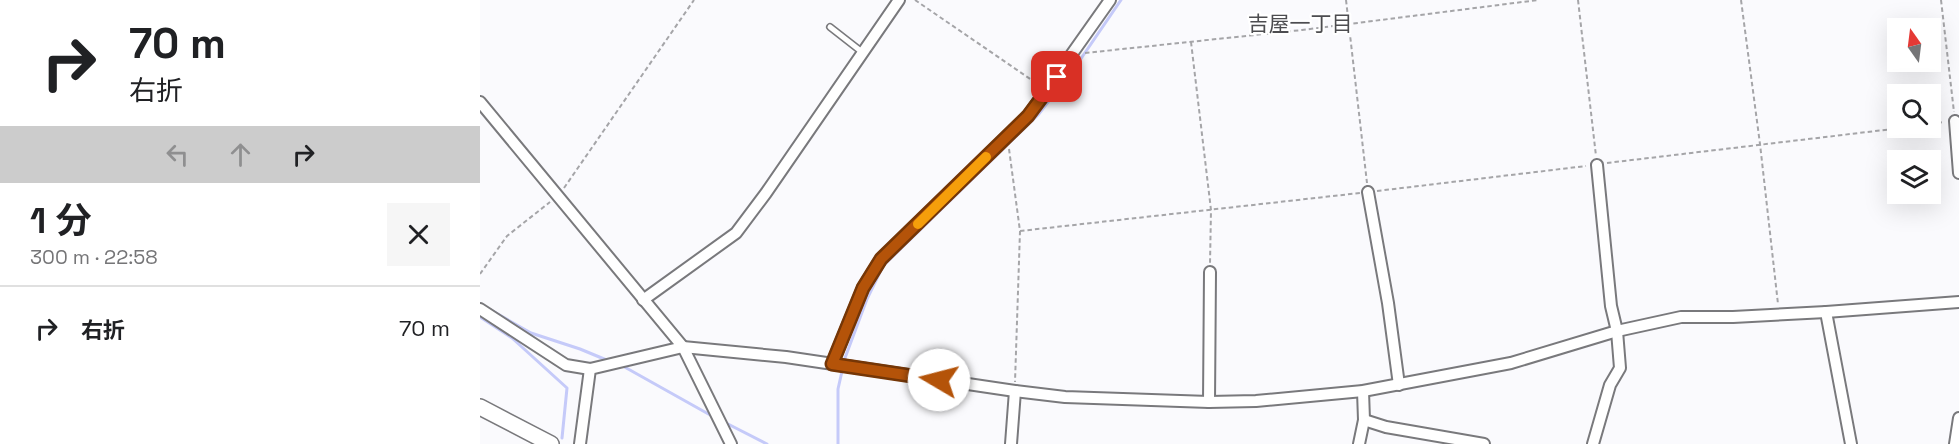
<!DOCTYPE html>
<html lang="ja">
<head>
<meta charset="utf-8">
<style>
  body { margin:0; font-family:"Space Grotesk","Noto Sans JP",sans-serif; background:#f6f6f6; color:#202124; height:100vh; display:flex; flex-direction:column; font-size:22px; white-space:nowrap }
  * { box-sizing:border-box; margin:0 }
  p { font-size:20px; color:#757577 }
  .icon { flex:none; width:33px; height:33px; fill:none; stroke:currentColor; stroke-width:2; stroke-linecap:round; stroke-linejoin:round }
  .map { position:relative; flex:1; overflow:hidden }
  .details { display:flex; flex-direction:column; background:#fff; width:480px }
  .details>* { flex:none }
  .top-card { background:#fff; color:#202124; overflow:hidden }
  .needle { width:39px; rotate:346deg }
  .fabs { position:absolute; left:1407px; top:18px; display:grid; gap:12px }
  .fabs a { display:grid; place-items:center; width:54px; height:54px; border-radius:0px; background:#fff; box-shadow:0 6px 24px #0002; font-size:30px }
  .pin { position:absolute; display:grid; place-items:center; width:51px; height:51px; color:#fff; margin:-26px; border-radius:12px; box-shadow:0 3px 9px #0006 }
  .me { position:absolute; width:66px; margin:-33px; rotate:278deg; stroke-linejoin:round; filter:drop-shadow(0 0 4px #0008) }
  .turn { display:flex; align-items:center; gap:21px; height:126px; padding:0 30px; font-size:27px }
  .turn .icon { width:78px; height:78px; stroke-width:2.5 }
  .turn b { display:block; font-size:42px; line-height:51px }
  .lanes { display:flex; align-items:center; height:57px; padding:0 30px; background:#0003; justify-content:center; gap:30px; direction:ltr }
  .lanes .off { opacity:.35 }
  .round { display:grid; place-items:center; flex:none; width:63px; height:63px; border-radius:0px; background:#f6f6f6 }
  .overview { display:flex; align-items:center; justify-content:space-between; height:102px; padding:0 30px }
  h1 { font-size:36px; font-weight:700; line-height:45px }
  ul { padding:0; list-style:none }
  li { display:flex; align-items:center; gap:18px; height:84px; padding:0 30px; border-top:2px solid #e0e0e0 }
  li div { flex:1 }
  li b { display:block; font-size:22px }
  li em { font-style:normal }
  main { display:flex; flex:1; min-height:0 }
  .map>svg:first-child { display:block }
</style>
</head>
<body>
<main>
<section class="details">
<div class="top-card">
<div class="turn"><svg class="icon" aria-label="right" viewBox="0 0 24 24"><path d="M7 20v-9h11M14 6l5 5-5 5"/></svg><div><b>70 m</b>右折</div></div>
<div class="lanes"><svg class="icon off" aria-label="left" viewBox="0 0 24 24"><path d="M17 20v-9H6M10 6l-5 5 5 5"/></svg><svg class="icon off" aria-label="ahead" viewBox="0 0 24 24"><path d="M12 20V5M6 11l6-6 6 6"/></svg><svg class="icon" aria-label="right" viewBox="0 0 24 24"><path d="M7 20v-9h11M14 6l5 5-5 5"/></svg></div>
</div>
<div class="overview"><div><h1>1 分</h1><p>300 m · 22:58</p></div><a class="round"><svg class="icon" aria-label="close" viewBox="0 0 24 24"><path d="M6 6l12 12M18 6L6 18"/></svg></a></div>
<ul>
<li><svg class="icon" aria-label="right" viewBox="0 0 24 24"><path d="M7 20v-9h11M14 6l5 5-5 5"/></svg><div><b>右折</b></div><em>70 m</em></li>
</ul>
</section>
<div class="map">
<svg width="1479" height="444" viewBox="0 0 1479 444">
  <rect width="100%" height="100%" fill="#fafafd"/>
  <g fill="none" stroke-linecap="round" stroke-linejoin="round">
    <g stroke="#c5caf9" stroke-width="3">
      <polyline points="9,309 51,333 100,349 129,361"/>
      <polyline points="0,317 32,338 87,388 82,438"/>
      <polyline points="141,365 232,416"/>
      <polyline points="244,422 287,444"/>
      <polyline points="358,444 358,389 365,358 387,299 403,266 558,115 598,63 641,0"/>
    </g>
    <defs>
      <polyline id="lane" points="350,27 382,52"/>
      <g id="street">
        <polyline points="0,102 203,347 251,444"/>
        <polyline points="1475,121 1479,173"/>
        <polyline points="888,192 908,303 919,385"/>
        <polyline points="163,300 256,233 286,193 419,0"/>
        <polyline points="0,309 86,365 110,369"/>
        <polyline points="1346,312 1371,444"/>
        <polyline points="352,364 383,288 401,259 548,116 630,0"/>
        <polyline points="729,402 730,272"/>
        <polyline points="884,420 906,427 1004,444"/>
        <polyline points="100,444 110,369 203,347 306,357 535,391 585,397 729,402 776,401 883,391 1031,363 1137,331 1201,317 1253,317 1346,312 1479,302"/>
        <polyline points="531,444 535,391"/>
        <polyline points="879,444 884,420 883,391"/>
        <polyline points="1113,444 1130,385 1140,368 1137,331 1131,306 1117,165"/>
        <polyline points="1475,444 1479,418"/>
      </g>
      <polyline id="secondary" points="0,407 71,444"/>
    </defs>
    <use href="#lane" stroke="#79797c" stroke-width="8"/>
    <use href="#street" stroke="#79797c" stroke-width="14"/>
    <use href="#secondary" stroke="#79797c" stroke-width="18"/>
    <g stroke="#a5a5a8" stroke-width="2" stroke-dasharray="4.5 3" stroke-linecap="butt">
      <polyline points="435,0 559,85"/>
      <polyline points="866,0 887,183"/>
      <polyline points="1098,0 1116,156"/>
      <polyline points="1261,0 1280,144 1298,304"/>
      <polyline points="1461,0 1474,112"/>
      <polyline points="711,42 731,210 730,264"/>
      <polyline points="605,53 822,30 1058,0"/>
      <polyline points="1450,124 1464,122"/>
      <polyline points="529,149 540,231 535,382"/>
      <polyline points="1127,163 1421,128"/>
      <polyline points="84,188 214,0"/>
      <polyline points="897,191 1106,166"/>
      <polyline points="540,231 880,193"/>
      <polyline points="0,274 27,236 70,202"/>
    </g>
    <use href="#lane" stroke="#fff" stroke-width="5"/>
    <use href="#street" stroke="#fff" stroke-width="10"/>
    <use href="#secondary" stroke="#fff" stroke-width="15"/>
  </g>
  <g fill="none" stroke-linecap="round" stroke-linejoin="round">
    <defs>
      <polyline id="route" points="459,380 352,364 383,288 401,259 548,116 577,77"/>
    </defs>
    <use href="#route" stroke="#753606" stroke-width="15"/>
    <use href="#route" stroke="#b45309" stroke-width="10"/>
    <polyline stroke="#f59e0b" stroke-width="10" points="438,224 506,157"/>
  </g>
  <g text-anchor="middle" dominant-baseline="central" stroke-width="4.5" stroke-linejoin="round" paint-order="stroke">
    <g font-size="21" fill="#4d4d50" stroke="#fff">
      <text x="820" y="23">吉屋一丁目</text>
    </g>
  </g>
</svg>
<div class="fabs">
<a><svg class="needle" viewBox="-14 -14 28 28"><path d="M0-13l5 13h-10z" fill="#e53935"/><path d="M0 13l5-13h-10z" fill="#757577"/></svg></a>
<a><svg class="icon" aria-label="search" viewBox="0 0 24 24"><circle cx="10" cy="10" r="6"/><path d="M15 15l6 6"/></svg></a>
<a><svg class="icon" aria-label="layers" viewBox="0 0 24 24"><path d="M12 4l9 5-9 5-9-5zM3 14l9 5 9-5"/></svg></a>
</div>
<div class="pin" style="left:577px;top:77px;background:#d93025"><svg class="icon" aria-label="arrive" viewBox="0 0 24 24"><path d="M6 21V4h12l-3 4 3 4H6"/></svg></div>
<svg class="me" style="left:459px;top:380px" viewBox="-20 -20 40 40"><circle r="19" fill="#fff"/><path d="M0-13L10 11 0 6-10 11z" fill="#b45309"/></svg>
</div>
</main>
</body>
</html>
